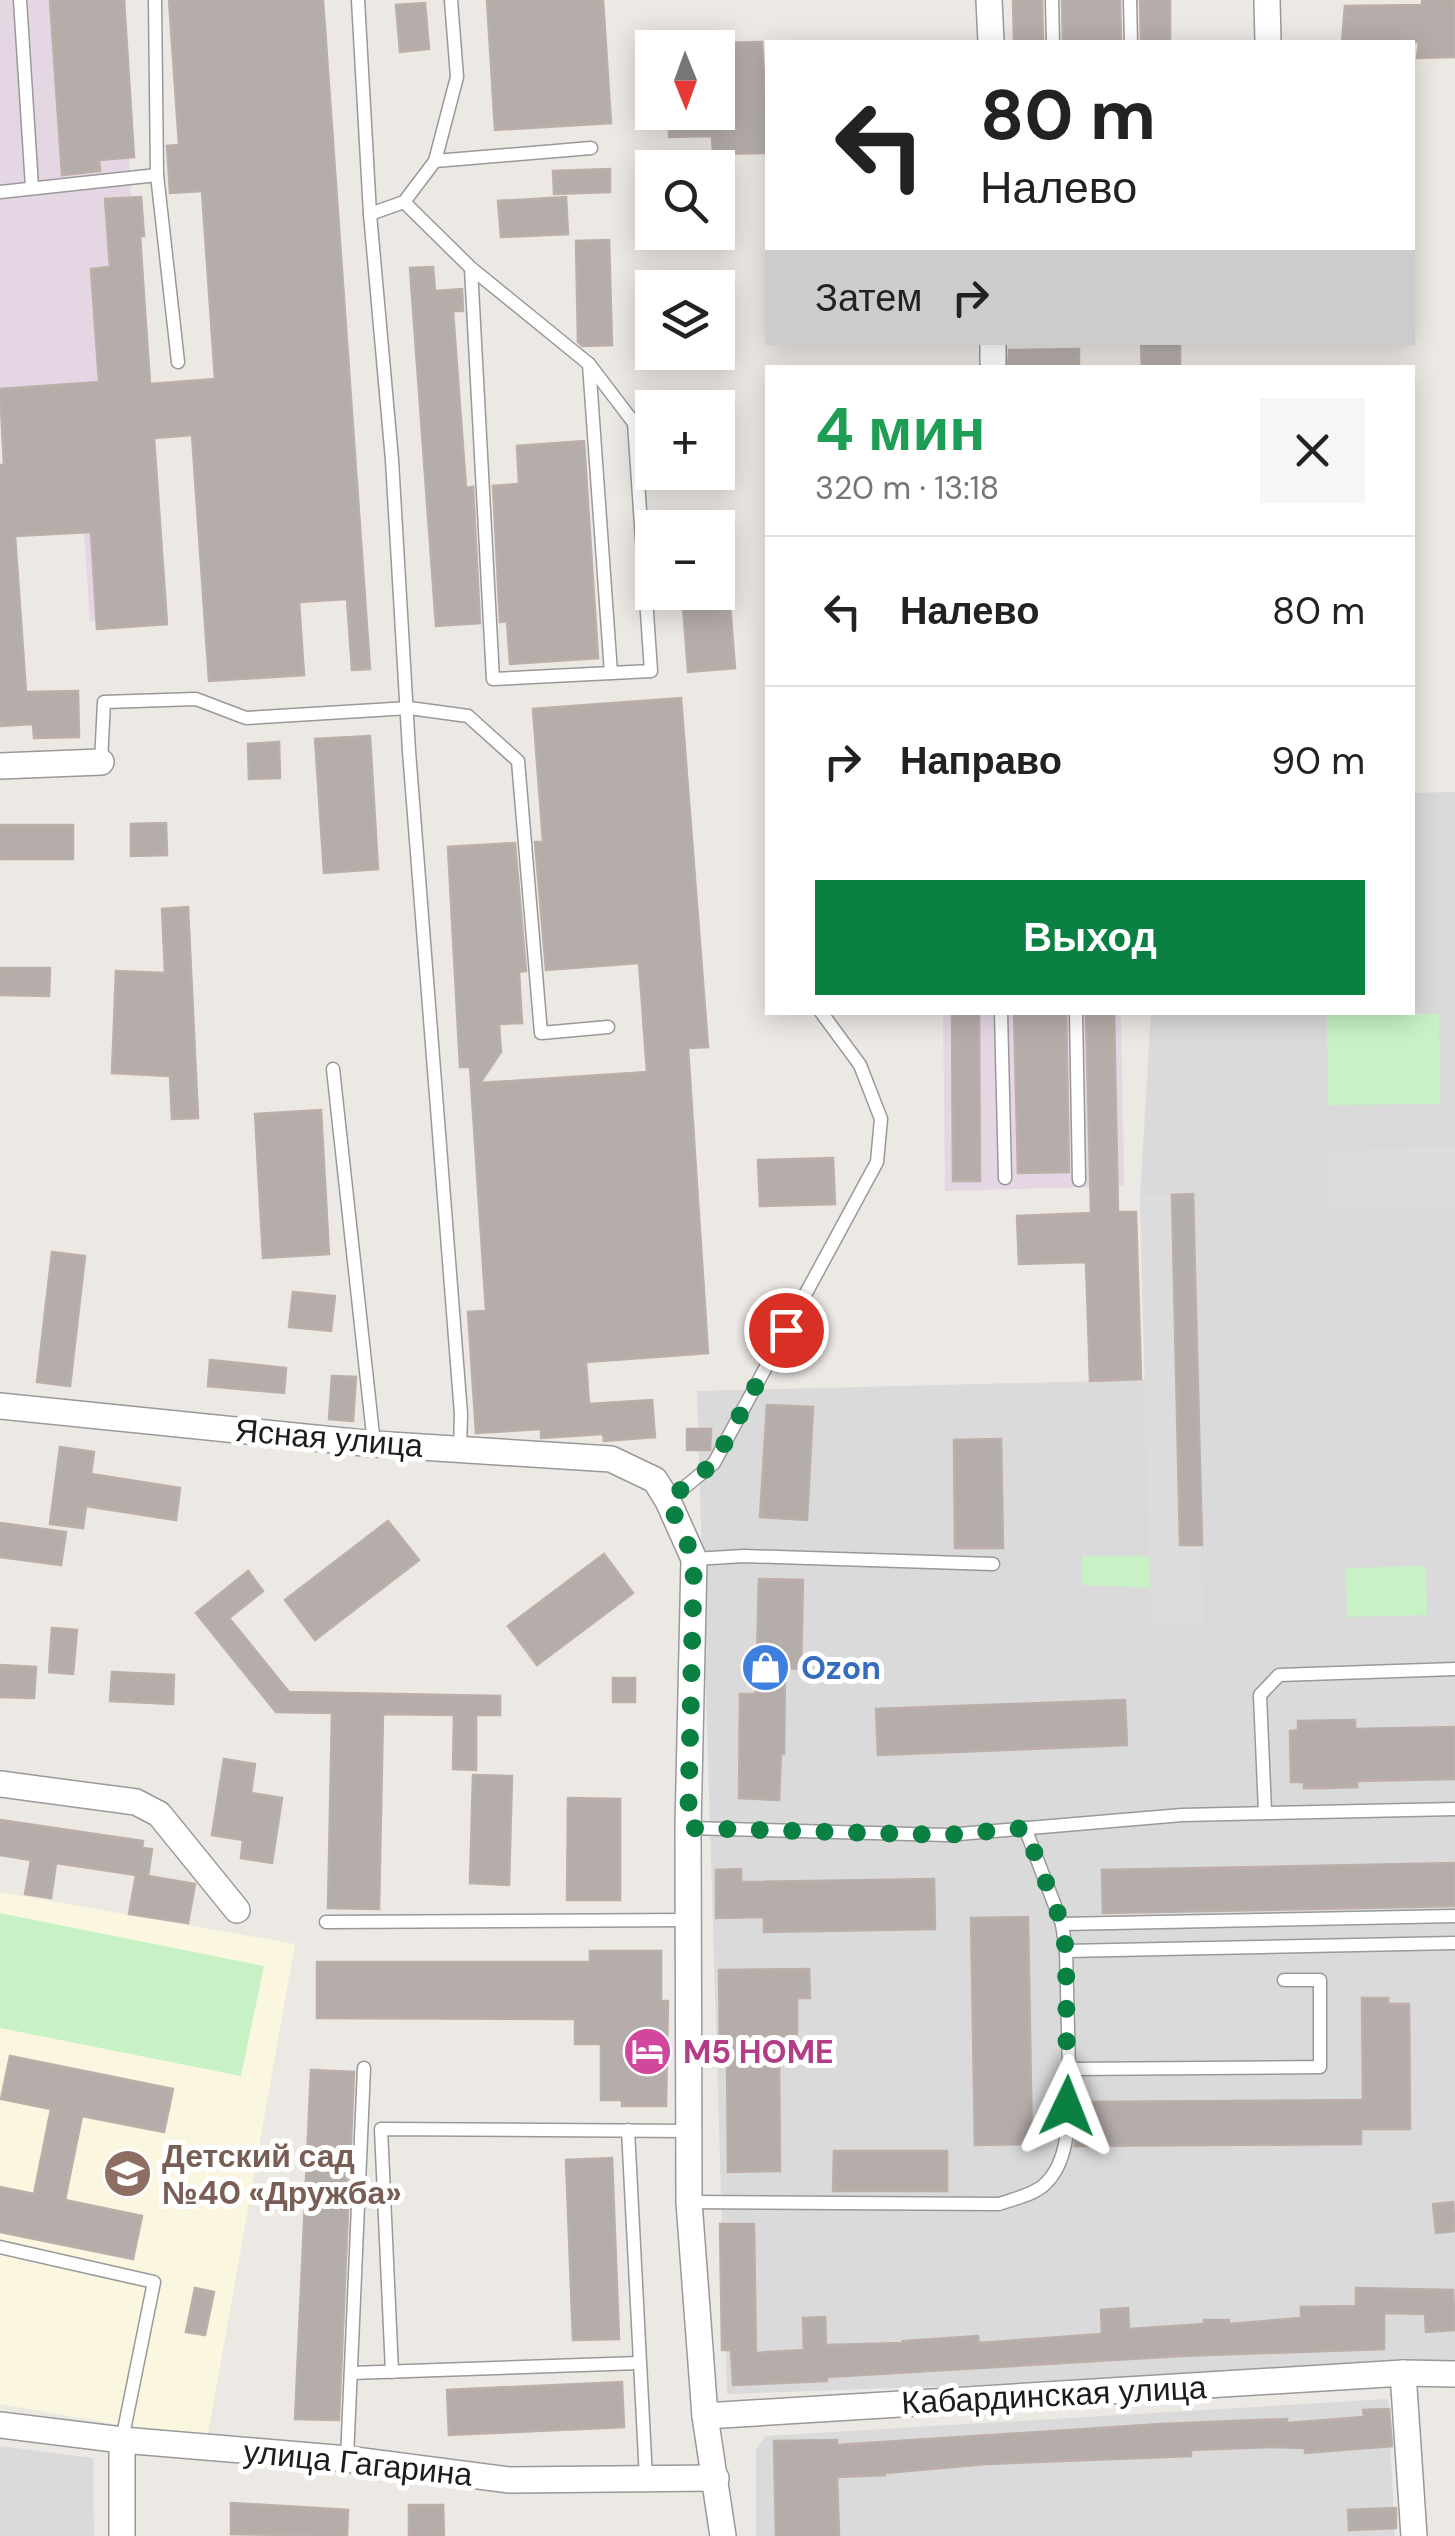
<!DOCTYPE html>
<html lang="ru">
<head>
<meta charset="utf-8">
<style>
  body { margin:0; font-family:"DM Sans",sans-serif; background:#f6f6f6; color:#222; height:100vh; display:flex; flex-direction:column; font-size:38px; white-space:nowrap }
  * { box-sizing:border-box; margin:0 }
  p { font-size:32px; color:#767676 }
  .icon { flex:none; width:55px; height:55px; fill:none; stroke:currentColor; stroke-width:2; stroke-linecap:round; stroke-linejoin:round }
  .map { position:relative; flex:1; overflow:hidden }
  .sheet { position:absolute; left:765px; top:365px; width:650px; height:650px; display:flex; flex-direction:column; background:#fff; border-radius:0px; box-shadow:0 5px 25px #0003 }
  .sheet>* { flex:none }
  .banner { position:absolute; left:765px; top:40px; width:650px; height:305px; border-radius:0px; box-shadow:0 5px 25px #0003; background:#fff; color:#222; overflow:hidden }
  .needle { width:65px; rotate:179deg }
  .buttons { position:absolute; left:635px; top:30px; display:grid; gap:20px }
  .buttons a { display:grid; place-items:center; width:100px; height:100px; border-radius:0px; background:#fff; box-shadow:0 5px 25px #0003; font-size:50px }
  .pin { position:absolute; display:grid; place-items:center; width:85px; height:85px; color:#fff; margin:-42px; border:5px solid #fff; border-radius:50%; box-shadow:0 2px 10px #0007 }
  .me { position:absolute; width:110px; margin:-55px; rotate:2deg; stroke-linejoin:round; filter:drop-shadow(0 0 8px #0008) }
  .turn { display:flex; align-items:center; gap:35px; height:210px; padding:0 50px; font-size:45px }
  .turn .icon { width:130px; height:130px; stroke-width:2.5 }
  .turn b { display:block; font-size:70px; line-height:85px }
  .then { display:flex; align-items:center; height:95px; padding:0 50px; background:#0003; gap:20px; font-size:38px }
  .round { display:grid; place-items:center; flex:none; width:105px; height:105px; border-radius:0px; background:#f6f6f6 }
  .head { display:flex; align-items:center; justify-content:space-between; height:170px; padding:0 50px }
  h1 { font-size:60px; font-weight:700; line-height:75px; color:#1e9e55 }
  .primary-button { display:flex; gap:20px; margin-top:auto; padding:20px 50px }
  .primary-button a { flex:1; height:115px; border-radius:0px; background:#0b8043; color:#fff; font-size:40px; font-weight:700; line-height:115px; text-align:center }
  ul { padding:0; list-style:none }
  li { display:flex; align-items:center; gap:30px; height:150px; padding:0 50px; border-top:2px solid #e0e0e0 }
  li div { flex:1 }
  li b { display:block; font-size:38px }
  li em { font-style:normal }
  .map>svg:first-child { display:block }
</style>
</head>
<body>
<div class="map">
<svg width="1455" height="2536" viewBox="0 0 1455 2536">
  <rect width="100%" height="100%" fill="#ece8e4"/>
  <g fill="#dadada">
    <polygon points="1455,792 1455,2368 727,2394 697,1391 1145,1380 1140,1196 1151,1013 1412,1012 1413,793"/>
    <polygon points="1388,2399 1395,2536 756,2536 756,2449 766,2436"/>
    <polygon points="0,2446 93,2458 94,2536 0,2536"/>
  </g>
  <g fill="#e5d6e4">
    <polygon points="0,0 118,0 160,620 90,621 76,413 0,416"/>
    <polygon points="943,1013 1121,1013 1124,1186 945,1191"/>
  </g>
  <polygon fill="#faf6df" points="0,1892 295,1944 207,2440 0,2404"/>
  <g fill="#c8f2c5">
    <polygon points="1327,1014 1439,1014 1440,1104 1328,1105"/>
    <polygon points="1082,1556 1149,1556 1150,1588 1082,1585"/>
    <polygon points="1426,1566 1427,1615 1347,1617 1346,1568"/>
    <polygon points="0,1913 264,1966 241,2076 0,2028"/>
  </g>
  <g fill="#dcdcdc">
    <polygon points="1455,1147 1455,1206 1329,1210 1327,1150"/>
    <polygon points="1172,1195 1180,1545 1202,1545 1203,1625 1151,1626 1140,1196"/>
  </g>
  <g fill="#b5adaa" stroke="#bcaea8" stroke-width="2.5">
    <polygon points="50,0 124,0 134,157 99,160 100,171 62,175"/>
    <polygon points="169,0 323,0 370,669 352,670 347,599 299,602 304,675 209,681 192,435 154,438 167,624 97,629 91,532 15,536 26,692 78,691 79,737 34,738 33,724 0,726 0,465 4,465 0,389 99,382 91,269 110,267 105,199 141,197 144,236 140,236 150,384 215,379 202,191 170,193 167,146 179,145"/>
    <polygon points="487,0 603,0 611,123 495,130"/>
    <polygon points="1013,0 1042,0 1043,42 1014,42"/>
    <polygon points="1062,0 1120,0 1121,42 1063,42"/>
    <polygon points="1140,0 1170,0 1170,42 1141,42"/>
    <polygon points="1422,0 1455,0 1455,57 1417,58 1419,42 1342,42 1345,6 1422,5"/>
    <polygon points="425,3 429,49 400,52 396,5"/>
    <polygon points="762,42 768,153 713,154 712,136 669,137 669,112 718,112 718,43"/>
    <polygon points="610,169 610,192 554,194 553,171"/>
    <polygon points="566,197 568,234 501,237 498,201"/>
    <polygon points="609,240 612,345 582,346 578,342 576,241"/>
    <polygon points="433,267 435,291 462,289 463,311 453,311 466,488 473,487 480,623 436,626 410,268"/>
    <polygon points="1141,342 1180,342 1180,368 1142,368"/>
    <polygon points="1079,349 1079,368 1008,368 1009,350"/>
    <polygon points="584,441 598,658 510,664 507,621 500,622 493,486 519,484 517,446"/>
    <polygon points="682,592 729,592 735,668 688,672"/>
    <polygon points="681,698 708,1047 688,1048 708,1353 586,1362 589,1404 652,1400 655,1437 604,1441 603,1434 541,1438 541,1429 476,1433 468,1312 486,1311 470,1067 460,1067 448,847 515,843 526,971 519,972 522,1023 499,1024 501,1052 480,1083 647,1072 639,963 546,970 535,842 543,842 533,709"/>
    <polygon points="370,736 378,869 324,873 315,739"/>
    <polygon points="279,742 280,778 249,779 248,744"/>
    <polygon points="166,823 167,855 131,856 131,824"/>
    <rect x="0" y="825" width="73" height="34"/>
    <polygon points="188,907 198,1118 172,1119 170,1076 112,1073 116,971 165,973 162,909"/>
    <polygon points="0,968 50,968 49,996 0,995"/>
    <polygon points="952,1012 979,1012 980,1181 953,1181"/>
    <polygon points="1014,1012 1066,1012 1069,1172 1018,1173"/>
    <polygon points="1086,1012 1114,1012 1118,1212 1136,1212 1141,1379 1090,1381 1086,1262 1019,1264 1017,1216 1091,1213"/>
    <polygon points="321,1110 329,1254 263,1258 255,1114"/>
    <polygon points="833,1158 835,1204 760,1206 758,1160"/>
    <polygon points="1193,1194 1202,1545 1180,1545 1172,1195"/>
    <polygon points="52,1252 85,1256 70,1386 37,1382"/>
    <polygon points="293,1292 335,1296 331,1331 289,1327"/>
    <polygon points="210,1360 286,1368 284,1393 208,1386"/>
    <polygon points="332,1376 356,1377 353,1421 329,1419"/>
    <polygon points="767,1405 813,1407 807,1520 760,1517"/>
    <polygon points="687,1429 711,1429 710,1450 687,1450"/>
    <polygon points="1001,1439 1003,1548 955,1548 954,1440"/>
    <polygon points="60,1447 94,1452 91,1474 180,1488 176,1520 86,1506 83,1528 50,1524"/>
    <polygon points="388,1521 419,1560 315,1640 285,1600"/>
    <polygon points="0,1523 66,1532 61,1565 0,1557"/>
    <polygon points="604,1554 633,1593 537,1665 508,1626"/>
    <polygon points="248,1571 263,1591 229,1618 289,1692 500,1696 500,1715 476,1715 476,1770 453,1769 454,1715 383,1714 379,1909 328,1908 332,1713 276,1712 196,1613"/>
    <polygon points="759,1579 803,1580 801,1669 785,1668 784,1754 781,1754 779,1800 739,1798 740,1694 756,1694"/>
    <polygon points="52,1628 77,1630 73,1674 49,1672"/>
    <polygon points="0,1665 36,1667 34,1698 0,1697"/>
    <polygon points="112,1672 174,1675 173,1704 110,1701"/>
    <rect x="613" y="1678" width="22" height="24"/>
    <polygon points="1125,1700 1127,1745 878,1755 876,1709"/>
    <polygon points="1355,1720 1355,1729 1455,1727 1455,1779 1357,1781 1357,1787 1324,1788 1304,1788 1304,1782 1291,1782 1290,1731 1298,1730 1298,1721"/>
    <polygon points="224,1759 255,1764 251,1793 282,1798 272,1863 241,1858 243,1840 212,1835"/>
    <polygon points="473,1775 512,1776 509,1885 470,1883"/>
    <polygon points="568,1798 620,1799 620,1900 567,1900"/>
    <polygon points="0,1820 143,1841 142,1848 152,1849 148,1876 195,1884 188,1923 129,1914 136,1875 56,1863 51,1898 25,1894 31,1860 0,1855"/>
    <polygon points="1455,1863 1455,1906 1103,1913 1102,1870"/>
    <polygon points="741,1869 741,1882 934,1879 935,1929 764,1932 764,1917 716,1918 716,1870"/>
    <polygon points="1028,1917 1032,2144 975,2145 971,1918"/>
    <polygon points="590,1951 661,1951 661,2001 668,2001 666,2106 622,2106 622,2100 601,2100 601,2044 575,2044 575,2019 317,2018 317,1962 590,1962"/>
    <polygon points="809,1969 810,1998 797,1998 797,2058 779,2058 780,2171 728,2172 727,2058 720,2058 719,1970"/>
    <polygon points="1362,1998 1388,1998 1388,2004 1409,2004 1410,2129 1361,2129 1361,2144 1075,2146 1078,2102 1363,2100"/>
    <polygon points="10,2056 173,2089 164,2132 82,2116 65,2200 142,2216 133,2259 0,2232 0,2187 34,2194 51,2109 1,2099"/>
    <polygon points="311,2070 354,2072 339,2420 295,2419"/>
    <polygon points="834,2151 947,2151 947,2191 833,2191"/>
    <polygon points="612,2158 619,2339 573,2340 566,2160"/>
    <polygon points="1453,2202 1455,2231 1436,2233 1433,2204"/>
    <polygon points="720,2224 754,2224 756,2353 804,2350 803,2318 825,2317 826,2345 904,2343 903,2341 978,2336 979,2343 1102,2334 1101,2310 1128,2308 1129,2329 1204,2324 1204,2320 1229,2320 1229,2324 1301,2318 1301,2307 1356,2306 1356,2288 1453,2290 1455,2330 1426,2332 1425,2314 1384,2313 1384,2349 1181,2356 827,2377 827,2381 733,2385 731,2350 722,2350"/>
    <polygon points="195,2288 214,2292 205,2335 186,2332"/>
    <polygon points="622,2382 624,2427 449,2435 447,2390"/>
    <polygon points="1389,2409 1392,2446 1305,2453 1305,2448 1275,2447 1191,2450 1191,2456 986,2464 885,2473 885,2475 837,2477 839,2536 776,2536 774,2441 837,2440 837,2445 1161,2424 1287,2419 1287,2423 1364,2417 1363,2410"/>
    <polygon points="231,2503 348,2510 347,2536 231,2534"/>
    <polygon points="409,2505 443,2505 444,2536 409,2536"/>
    <polygon points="1396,2508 1396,2528 1349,2530 1348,2510"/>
  </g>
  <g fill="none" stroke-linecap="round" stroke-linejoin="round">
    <defs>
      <g id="service">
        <polyline points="20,0 32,187"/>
        <polyline points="155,0 157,175 178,362"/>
        <polyline points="358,0 370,214 404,202 435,161 457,77 451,0"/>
        <polyline points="1052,0 1053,42"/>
        <polyline points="1130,0 1131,42"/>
        <polyline points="435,161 591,148"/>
        <polyline points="0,192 157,175"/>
        <polyline points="404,202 471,268 589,364 634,423 651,671 611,673"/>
        <polyline points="370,214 392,460 409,751 461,1414 460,1448"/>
        <polyline points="471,268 493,679 611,673 589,364"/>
        <polyline points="101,762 104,702 196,699 246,718 409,708 468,716 518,761 541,1033 608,1027"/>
        <polyline points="1001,1012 1005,1178"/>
        <polyline points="1076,1012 1079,1180"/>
        <polyline points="333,1069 374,1444"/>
        <polyline points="668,1501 714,1463 877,1162 881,1119 860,1065 821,1012"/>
        <polyline points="694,1559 744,1556 993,1564"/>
        <polyline points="1265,1812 1260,1695 1279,1675 1455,1669"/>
        <polyline points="688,1828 947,1835 1182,1815 1455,1809"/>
        <polyline points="1025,1828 1062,1924 1066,1951 1069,2069 1320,2067 1320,1980 1284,1980"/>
        <polyline points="326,1922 689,1920"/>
        <polyline points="1062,1924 1455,1916"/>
        <polyline points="1066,1951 1455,1943"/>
        <polyline points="628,2130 646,2478"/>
        <path d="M 689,2202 L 999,2204 C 1013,2199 1033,2195 1044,2185 C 1074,2158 1067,2106 1069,2069"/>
        <polyline points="0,2247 154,2282 122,2440"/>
        <polyline points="392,2372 381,2129 688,2131"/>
        <polyline points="351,2373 639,2363"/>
        <polyline points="347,2459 364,2068"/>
      </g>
      <g id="minor">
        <polyline points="989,0 991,42"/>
        <polyline points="1267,0 1268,42"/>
        <polyline points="993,362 993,342"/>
        <polyline points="0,766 101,762"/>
        <polyline points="0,1406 374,1444 611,1459 655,1480 668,1501 694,1559 688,1828 689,2202 705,2416 723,2536"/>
        <polyline points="0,1784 136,1802 159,1814 237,1910"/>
        <polyline points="1403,2373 1414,2536"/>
        <polyline points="705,2416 1403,2373 1455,2374"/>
        <polyline points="0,2425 122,2440 347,2459 510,2480 716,2478"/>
        <polyline points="122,2440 122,2536"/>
      </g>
    </defs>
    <use href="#service" stroke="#999" stroke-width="15"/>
    <use href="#minor" stroke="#999" stroke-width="28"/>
    <use href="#service" stroke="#fff" stroke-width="12"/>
    <use href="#minor" stroke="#fff" stroke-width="25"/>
  </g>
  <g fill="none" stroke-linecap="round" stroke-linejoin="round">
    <polyline stroke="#0b8043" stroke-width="18" stroke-dasharray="0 32.4" points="786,1330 714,1463 668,1500 694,1559 688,1828 947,1835 1025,1828 1062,1924 1066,1951 1067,2106"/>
  </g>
  <defs>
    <symbol id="shop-disc" viewBox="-11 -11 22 22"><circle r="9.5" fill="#3f7fe0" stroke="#fff"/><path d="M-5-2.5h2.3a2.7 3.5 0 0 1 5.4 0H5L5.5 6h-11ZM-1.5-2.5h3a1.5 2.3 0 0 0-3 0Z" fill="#fff"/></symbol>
    <symbol id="hotel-disc" viewBox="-11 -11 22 22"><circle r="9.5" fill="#d1479c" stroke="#fff"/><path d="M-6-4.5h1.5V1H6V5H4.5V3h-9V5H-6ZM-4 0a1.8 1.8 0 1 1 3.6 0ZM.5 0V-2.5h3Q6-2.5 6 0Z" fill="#fff"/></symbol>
    <symbol id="school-disc" viewBox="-11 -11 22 22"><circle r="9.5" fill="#8d6e63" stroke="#fff"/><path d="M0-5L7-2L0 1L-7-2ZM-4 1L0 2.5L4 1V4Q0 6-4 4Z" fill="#fff"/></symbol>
  </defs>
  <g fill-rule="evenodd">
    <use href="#shop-disc" x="738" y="1640" width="55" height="55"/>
    <use href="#hotel-disc" x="620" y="2024" width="55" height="55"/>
    <use href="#school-disc" x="100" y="2146" width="55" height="55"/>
  </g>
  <g text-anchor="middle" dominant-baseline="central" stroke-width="10" stroke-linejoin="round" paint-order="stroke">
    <g font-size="32" fill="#1c1c1c" stroke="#fff">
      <text transform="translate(329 1438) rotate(5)">Ясная улица</text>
      <text transform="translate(1054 2395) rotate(-3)">Кабардинская улица</text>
      <text transform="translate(358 2463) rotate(6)">улица Гагарина</text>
    </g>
    <g font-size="32" font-weight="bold" fill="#366cbe" stroke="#fff" text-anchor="start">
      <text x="801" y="1668">Ozon</text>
    </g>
    <g font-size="32" font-weight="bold" fill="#b23c85" stroke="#fff" text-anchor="start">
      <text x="683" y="2052">M5 HOME</text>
    </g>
    <g font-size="32" font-weight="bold" fill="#785e54" stroke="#fff" text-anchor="start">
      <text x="162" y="2156">Детский сад<tspan x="162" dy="37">№40 «Дружба»</tspan></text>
    </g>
  </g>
</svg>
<div class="buttons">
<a><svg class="needle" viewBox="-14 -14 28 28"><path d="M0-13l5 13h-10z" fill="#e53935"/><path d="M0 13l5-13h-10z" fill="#767676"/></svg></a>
<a><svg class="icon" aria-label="search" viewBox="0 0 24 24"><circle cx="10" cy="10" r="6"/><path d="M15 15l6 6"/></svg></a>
<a><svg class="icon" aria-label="layers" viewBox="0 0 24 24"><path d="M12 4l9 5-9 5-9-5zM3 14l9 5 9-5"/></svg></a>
<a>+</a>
<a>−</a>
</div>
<div class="pin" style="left:786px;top:1330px;background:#d93025"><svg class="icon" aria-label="arrive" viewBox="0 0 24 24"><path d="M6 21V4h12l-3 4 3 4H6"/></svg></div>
<svg class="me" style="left:1067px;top:2106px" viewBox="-20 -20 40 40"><path d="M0-17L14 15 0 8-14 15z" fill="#0b8043" stroke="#fff" stroke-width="4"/></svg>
<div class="banner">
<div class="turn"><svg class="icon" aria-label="left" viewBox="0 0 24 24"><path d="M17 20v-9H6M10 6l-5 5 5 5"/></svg><div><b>80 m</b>Налево</div></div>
<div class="then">Затем<svg class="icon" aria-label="right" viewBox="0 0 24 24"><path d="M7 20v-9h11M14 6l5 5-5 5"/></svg></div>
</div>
<section class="sheet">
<div class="head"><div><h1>4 мин</h1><p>320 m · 13:18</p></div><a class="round"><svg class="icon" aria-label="close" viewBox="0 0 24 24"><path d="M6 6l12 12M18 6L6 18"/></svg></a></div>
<ul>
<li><svg class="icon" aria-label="left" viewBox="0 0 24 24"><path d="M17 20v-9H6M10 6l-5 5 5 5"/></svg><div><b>Налево</b></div><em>80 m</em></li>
<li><svg class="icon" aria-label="right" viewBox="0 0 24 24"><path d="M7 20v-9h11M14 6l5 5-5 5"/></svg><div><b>Направо</b></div><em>90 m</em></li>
</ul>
<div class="primary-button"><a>Выход</a></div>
</section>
</div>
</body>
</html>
